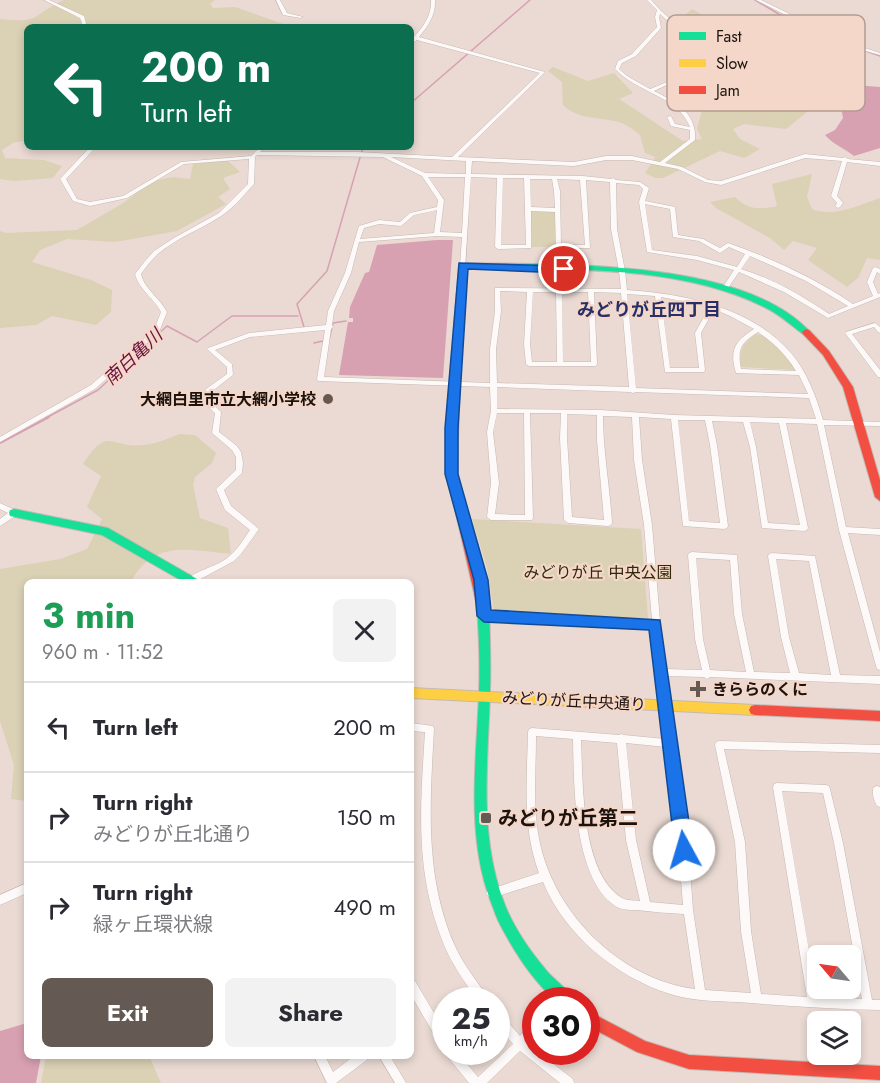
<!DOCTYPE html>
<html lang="en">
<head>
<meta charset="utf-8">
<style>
  body { margin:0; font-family:Jost,"Noto Sans JP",sans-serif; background:#f2f2f3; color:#2b2b33; height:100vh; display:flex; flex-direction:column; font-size:22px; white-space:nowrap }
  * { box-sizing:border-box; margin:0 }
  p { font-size:20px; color:#7c7c81 }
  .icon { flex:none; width:33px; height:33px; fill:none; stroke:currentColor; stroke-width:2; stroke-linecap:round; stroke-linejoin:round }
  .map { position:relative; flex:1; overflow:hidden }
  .panel { position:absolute; left:24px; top:579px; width:390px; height:480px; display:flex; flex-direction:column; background:#fff; border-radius:9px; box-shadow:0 3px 9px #0003 }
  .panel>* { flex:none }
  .guide { position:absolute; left:24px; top:24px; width:390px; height:126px; border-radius:9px; box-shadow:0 3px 9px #0003; background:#0b6e4f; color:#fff; overflow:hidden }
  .needle { width:39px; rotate:299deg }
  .fabs { position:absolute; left:807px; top:945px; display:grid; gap:12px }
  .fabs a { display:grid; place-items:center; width:54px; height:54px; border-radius:9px; background:#fff; box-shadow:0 3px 9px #0003; font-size:30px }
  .speed { position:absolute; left:432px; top:987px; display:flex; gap:12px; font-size:30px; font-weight:700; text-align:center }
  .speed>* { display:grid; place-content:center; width:78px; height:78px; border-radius:50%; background:#fff; box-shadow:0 3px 9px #0003; line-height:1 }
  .speed small { font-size:15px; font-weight:400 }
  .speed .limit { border:9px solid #d22; background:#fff; color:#111 }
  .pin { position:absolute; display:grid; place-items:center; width:51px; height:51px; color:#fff; margin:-26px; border:3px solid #fff; border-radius:50%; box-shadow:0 2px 6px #0007 }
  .me { position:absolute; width:66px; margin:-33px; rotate:354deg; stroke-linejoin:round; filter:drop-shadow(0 0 4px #0008) }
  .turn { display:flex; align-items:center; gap:21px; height:126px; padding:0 18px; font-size:27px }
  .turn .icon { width:78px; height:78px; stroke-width:2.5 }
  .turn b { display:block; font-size:42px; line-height:51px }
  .round { display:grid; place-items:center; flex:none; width:63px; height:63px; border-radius:9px; background:#f2f2f3 }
  .headline { display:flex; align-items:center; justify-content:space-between; height:102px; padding:0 18px }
  h1 { font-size:36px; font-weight:700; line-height:45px; color:#1e9e55 }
  .action { display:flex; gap:12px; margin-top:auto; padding:12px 18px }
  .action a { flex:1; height:69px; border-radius:9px; background:#645953; color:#fff; font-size:24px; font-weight:700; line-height:69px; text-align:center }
  .action a+a { background:#f2f2f3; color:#2b2b33 }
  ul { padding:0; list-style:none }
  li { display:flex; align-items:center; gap:18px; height:90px; padding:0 18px; border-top:2px solid #e1e1e2 }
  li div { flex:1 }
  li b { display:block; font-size:22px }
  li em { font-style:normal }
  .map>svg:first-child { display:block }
</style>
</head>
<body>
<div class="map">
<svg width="880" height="1083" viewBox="0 0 880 1083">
  <rect width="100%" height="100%" fill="#eadad3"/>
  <g fill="#dbd1b5">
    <path d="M 64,0 L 215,0 L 210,4 L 213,8 L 235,7 L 292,27 L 27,27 L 27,140 L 13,143 L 2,150 L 5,158 L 44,160 L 62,166 L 53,178 L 14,181 L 0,179 L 0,19 C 42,24 32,14 64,0 Z"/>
    <path d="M 692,9 L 722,25 L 719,44 L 706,43 L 706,55 L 747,86 L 761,87 L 785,62 L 812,77 L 802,82 L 799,88 L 819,95 L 822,100 L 786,129 L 744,124 L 733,129 L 740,139 L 760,149 L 744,158 L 720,151 L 663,178 L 655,178 L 645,173 L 655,157 L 645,153 L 640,135 C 632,129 624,122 614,121 C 596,117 577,119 563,105 L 562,82 L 548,71 L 553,67 L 588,81 L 614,73 L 633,93 L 619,99 L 683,141 L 702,139 L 697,129 L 702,110 C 683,81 677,68 691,35 L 681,18 Z"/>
    <polygon points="227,160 240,172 223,178 230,189 218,197 226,204 177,231 115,242 67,239 40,250 32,262 91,280 112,290 111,312 96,325 52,316 36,325 0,328 0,231 6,233 77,230 125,202 152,181 173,177 190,179 193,164"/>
    <path d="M 812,174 L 807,197 L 812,209 C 834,218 859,205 880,198 L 880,260 L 867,258 L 858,278 L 847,287 L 808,260 L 817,248 L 793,241 L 784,250 L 770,238 L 716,208 L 710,202 L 735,197 C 748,210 760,210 777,206 L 772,184 Z"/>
    <polygon points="531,211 555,211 555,247 532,247"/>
    <path d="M 756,334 C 773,336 787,357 796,370 L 741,367 C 739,350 742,344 756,334 Z"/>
    <path d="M 180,434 L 195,435 L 216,453 L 212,463 L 195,477 L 193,485 L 200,518 L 228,528 L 231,554 C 190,550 153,539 131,582 L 27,582 L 27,801 L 11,799 L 14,765 L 0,721 L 0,569 L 60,559 L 87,549 L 102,519 L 87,507 L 101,476 L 83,464 C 109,424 110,449 143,445 C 156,444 169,438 180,434 Z"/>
    <path d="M 472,519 L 641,529 L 648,618 C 596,619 546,612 494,612 L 487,568 Z"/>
    <polygon points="46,1056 149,1056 161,1083 41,1083"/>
  </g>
  <g fill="#d8a1b2">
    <path d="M 818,82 L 880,87 L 880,148 L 854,156 C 844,148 834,145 825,135 L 835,130 L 843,118 L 838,93 L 817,85 Z"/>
    <polygon points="437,240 453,240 443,378 339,375 348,322 353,322 353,318 349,318 350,307 365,273 369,272 377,245"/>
    <polygon points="27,1023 27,1056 41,1056 36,1083 0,1083 0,1031"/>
  </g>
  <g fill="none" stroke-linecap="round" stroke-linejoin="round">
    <g stroke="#d8a1b2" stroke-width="1.5">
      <polyline points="755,0 787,19 827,36"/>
      <polyline points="835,40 880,56"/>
      <polyline points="411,103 530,0"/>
      <polyline points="304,327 297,304 327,271 363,147"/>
      <polyline points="329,340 333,323 346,321"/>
      <polyline points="314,343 323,341"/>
      <polyline points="46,418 98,390 167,326 197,342 232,316 298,316"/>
    </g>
    <polyline stroke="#d8a1b2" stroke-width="2" points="0,443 49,417"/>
    <defs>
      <g id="street">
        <polygon points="44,0 49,0 84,16 86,23 84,27 80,27 82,23 80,18"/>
        <polygon points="276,0 280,0 287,13 303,17 301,18 283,15"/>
        <path d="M 431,0 L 435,0 C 436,15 428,26 419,37 L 545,72 L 458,157 L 574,162 L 606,156 L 632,156 L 660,162 L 690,139 L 690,130 L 671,126 L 667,117 L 671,116 L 675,124 L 690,127 C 678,96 636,92 615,69 L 618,61 L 632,54 L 657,27 L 655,17 L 657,10 L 647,0 L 651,0 L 661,11 L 691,37 L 679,45 C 681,50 684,54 685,59 C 691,77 666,85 654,91 C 676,102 697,113 695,140 L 665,163 L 682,167 L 708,180 L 721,181 L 805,154 L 843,158 L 845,157 L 848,159 L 880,162 L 880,166 L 847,162 L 837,196 L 843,203 L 840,207 L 838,208 L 835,206 L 837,203 L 831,196 L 842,161 L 805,158 L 721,185 L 705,182 L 678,169 L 632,160 L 606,160 L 574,166 L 472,161 L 471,174 L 583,176 L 611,179 L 613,178 L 616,180 L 640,182 L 649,188 L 645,201 L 675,207 L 678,235 L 703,239 L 720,248 L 728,243 C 771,258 815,278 853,304 L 873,296 L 867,282 L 873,268 L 875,267 L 880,269 L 880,274 L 877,272 L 873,282 L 878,294 L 880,293 L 880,297 L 828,318 L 784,292 L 739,272 L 728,288 L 724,288 L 723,287 L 734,270 L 697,260 L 647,252 L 639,202 L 643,189 L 639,185 L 616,183 L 617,229 L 625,271 L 627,290 C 685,294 751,307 791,353 C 807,372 816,396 823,420 L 880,422 L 880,426 L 824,425 L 846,527 L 880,529 L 880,535 L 848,533 L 880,652 L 880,670 L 877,669 L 876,666 L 839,530 L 817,424 L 786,423 L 808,528 L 807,530 L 804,531 L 762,528 L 750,447 L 743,422 L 712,421 L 717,445 L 728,526 L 727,528 L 724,529 L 683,526 L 671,419 L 639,417 L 642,460 L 652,525 L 664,669 L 702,670 L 695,639 L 688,555 L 689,553 L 692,552 L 737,555 L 742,614 L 754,672 L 790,673 L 781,637 L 768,556 L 769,554 L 772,553 L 815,556 L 840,675 L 880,676 L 880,684 L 710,677 L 707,679 L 704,677 L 665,676 L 687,829 L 693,910 L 705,990 L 751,993 L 741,931 L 735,842 L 715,745 L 716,742 L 719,741 L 880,745 L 880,753 L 724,749 L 745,842 L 751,931 L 761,994 L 807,997 L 773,787 L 774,784 L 777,783 L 826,785 L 829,786 L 830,789 L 843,843 L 872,1000 L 880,1000 L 880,1010 C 833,1009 785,1006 738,1002 C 715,1001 692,1001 670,994 C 616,977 564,934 543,882 L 491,898 L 488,896 L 486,893 L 488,890 L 539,873 C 522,828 527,780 528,732 L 529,729 L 532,728 L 619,735 L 621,734 L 624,735 L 665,739 L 656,672 L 652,627 L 485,619 L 482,618 L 481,616 L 482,614 L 485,613 L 652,620 L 644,525 L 634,460 L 632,417 L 603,416 C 603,452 610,487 612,523 L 611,525 L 608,526 L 568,523 L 564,520 L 560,438 L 561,413 L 530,413 L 533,518 L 532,520 L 491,520 L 487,517 L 491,483 L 487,432 L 491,411 L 490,387 L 318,381 L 317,379 L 325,330 L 250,337 L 215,350 L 232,364 L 233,375 L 211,392 L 209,400 L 221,412 L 219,432 L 237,446 L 241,452 L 243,463 L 242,473 L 224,490 L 231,506 L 259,529 L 241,554 L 234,561 L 195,582 L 185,582 C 195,570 213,568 226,559 C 237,551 243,540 250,530 L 225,510 L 216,489 L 236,470 L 236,457 L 232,450 L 212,433 L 215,413 L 202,401 L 206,389 L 227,374 L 227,367 L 207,349 L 208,348 L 249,333 L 326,325 L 328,311 L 345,273 L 359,226 L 379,220 L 400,222 L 410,213 L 437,207 L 438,200 L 422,176 L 383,157 L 257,155 L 255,157 L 254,184 C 245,194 235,206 224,214 C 206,227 185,234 167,247 C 156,254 148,264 141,274 C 145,290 160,298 167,312 L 159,332 L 95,389 L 0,442 L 0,437 L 91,385 L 154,330 L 161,312 C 154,298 139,290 135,274 L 145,261 L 154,251 L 174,238 L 219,213 L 248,184 L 249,159 L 184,164 L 127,198 L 90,206 L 73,201 L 60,179 L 90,147 L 96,147 L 66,179 L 77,199 L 90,202 L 123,196 L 181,162 L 251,156 L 260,147 L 266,147 L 260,152 L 357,152 L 452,157 L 540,73 L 417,40 L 411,44 L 411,40 C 422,29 432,16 431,0 ZM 660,14 L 686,37 L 675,45 C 676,50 680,54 681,59 C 686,77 662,84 650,89 L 627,76 L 619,69 L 622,63 L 636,56 L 661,28 L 659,17 ZM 391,157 L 466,161 L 466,174 L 425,173 ZM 428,177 L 465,177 L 462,233 L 440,232 L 444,200 ZM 471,177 L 497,178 L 495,247 L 498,249 L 531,248 L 531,211 L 555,212 L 556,248 L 590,248 L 586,180 L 610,182 L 611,229 L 619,271 L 621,289 L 495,288 L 495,311 L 490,349 L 490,383 L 324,377 L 331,329 L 333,327 L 332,325 L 334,311 L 351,273 L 359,242 L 437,236 L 462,237 L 460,266 L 461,267 L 465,267 ZM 503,178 L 524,178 L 526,245 L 501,245 ZM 530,179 L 552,179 L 554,191 L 555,208 L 531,207 ZM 557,179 L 580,180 L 585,245 L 561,245 L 560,191 ZM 645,204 L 670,209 L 673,237 L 699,241 L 720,253 L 729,247 L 745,254 L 737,267 L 697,256 L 652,250 ZM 437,210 L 434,233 L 360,239 L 364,228 L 379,224 L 401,226 L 414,215 ZM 750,256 L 806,281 L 848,306 L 829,314 C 801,295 773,279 741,269 ZM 500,291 L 527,292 L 524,344 L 526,364 L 529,366 L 596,366 L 597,364 L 594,292 L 621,293 L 629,387 L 497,383 L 496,349 L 501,311 ZM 533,292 L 556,292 L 557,362 L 532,362 L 530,344 ZM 562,292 L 588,292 L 591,362 L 563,362 ZM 627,294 L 655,296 L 665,372 L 704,372 L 705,370 L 701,333 L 714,309 L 730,316 L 754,329 C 735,341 729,350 736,373 L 799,375 L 808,394 L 636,388 ZM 661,297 L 692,303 L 709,308 L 695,333 L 699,368 L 670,368 ZM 758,332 C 774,343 786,355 796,371 L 741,369 C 737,348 741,343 758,332 ZM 497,387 L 630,392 L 633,393 L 636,392 L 809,398 L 816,419 L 674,415 L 600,410 L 497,409 ZM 497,413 L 524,413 L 525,515 L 495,514 L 499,483 L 493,432 ZM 567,414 L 597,415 L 597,440 L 604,520 L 572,517 L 567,438 ZM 678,420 L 705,420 L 710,445 L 720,523 L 689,521 ZM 750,422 L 779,423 L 800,525 L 768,523 L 756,447 ZM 696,558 L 730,560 L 734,614 L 746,672 L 710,670 L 703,639 ZM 776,559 L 809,561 L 831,675 L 799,673 L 789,637 ZM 536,736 L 573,739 C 574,784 573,884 619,908 C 624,910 632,910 637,910 C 653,912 668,913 684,914 L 695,989 C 618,979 550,910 538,833 C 533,802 536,768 536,736 ZM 581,740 L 617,743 L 626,840 L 640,901 C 634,900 627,901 622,898 C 581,873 583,783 581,740 ZM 626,743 L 666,747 L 677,829 L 683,905 L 650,902 L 636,840 ZM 782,791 L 823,793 L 834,843 L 862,999 L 817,998 Z"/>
        <polygon points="756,0 761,0 849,43 880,53 880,55 845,45"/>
        <polygon points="875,323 880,327 880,333 878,332 874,327 852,334 880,370 880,377 878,377 845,333 846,332"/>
        <polygon points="0,503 17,511 18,513 17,515 0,526 0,519 8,513 0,509"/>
        <path d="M 411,723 L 433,726 L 434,729 C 430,802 424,877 455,946 C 463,964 476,980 487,996 L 488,1000 L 477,1000 C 467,985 456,970 448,954 C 414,879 420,811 425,732 L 411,731 Z"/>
        <path d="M 877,786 L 880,787 L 880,807 L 877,806 C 874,801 871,792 874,787 Z"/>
        <polygon points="27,883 27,893 0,905 0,895"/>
        <polygon points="411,980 415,981 446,1033 446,1049 442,1048 411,995"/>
        <polygon points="496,1012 500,1013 520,1036 532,1020 536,1019 536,1033 527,1043 536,1050 536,1052 538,1052 573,1079 574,1083 560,1083 520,1051 487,1083 469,1083 447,1056 446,1052 457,1052 478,1077 513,1044 496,1025"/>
        <polygon points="314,1056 325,1056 333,1072 354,1056 368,1056 367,1060 336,1083 327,1083"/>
        <polygon points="379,1056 390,1056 406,1083 395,1083"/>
      </g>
      <g id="fast">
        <path d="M 463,263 C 557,265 743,258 810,332 L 806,335 L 803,334 C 792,326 781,316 770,310 C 681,263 564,270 467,269 L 460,379 L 455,382 L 450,379 L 459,266 Z"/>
        <polygon points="14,509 108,528 197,579 198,582 184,582 102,535 10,516 9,513 10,510"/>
        <path d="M 483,601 L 487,603 L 489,606 C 490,635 491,664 490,693 C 488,763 478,837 505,905 C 514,928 530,951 546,970 C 554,980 569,989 573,1000 L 555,1000 C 536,983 521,962 508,939 C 503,930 497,920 494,910 C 465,841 476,766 479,693 C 480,664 479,635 477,606 L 479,603 Z"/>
      </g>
      <polygon id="slow" points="411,688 755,705 759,706 761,710 759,714 755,715 411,698"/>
      <g id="jam">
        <polygon points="806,329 809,330 829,351 853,387 880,480 880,501 875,497 843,387 823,355 803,334 802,332"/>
        <polygon points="455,376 460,379 457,474 489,606 487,609 483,611 479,609 477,606 447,474 450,379"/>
        <polygon points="755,705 880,711 880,721 755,715 751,714 749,710 751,706"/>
        <polygon points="586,1010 645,1041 689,1055 880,1066 880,1080 689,1069 637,1052 586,1025"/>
      </g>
    </defs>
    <use href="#street" stroke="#c5b9b3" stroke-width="1"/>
    <use href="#fast" stroke="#c5b9b3" stroke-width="2"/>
    <use href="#slow" stroke="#c5b9b3" stroke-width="2"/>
    <use href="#jam" stroke="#c5b9b3" stroke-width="2"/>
    <use href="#street" fill="#fcf9f8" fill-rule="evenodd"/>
    <use href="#fast" fill="#16e098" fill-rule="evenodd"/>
    <use href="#slow" fill="#ffcf43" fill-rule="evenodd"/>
    <use href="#jam" fill="#f24e42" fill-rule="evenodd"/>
  </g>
  <polygon fill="#1a73e8" stroke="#114b97" stroke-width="1.5" points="459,263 564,266 569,269 564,273 468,269 458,428 458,474 488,580 491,610 660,620 693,850 690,856 684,858 678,856 675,850 649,630 484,622 477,616 474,580 445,474 445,428"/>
  <g fill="#645953" stroke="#f4d7c9" stroke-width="2">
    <circle cx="328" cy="399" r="6"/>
    <path d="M695 680h6v6h6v6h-6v6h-6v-6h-6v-6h6z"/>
    <rect x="480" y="812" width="12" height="12" rx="3"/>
  </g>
  <g text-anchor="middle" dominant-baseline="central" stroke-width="4.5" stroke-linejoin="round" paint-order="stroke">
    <g font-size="16" font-weight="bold" fill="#1c130e" stroke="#f4d7c9" text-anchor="end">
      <text x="316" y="399">大網白里市立大網小学校</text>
      <text x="712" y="689" text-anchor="start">きららのくに</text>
    </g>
    <g font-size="16" fill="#2e2a09" stroke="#f4d7c9">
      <text x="598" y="572">みどりが丘 中央公園</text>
    </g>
    <g font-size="16" fill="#1c130e" stroke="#f4d7c9">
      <text transform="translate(574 701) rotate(3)">みどりが丘中央通り</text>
    </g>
    <g font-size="18" font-weight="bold" fill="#272f68" stroke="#f4d7c9">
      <text x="649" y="310">みどりが丘四丁目</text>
    </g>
    <g font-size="18" font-style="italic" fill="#68123f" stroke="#f4d7c9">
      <text transform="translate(133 357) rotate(-43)">南白亀川</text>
    </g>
    <g font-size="20" font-weight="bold" fill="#1c130e" stroke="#f4d7c9" text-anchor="start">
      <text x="498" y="818">みどりが丘第二</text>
    </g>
  </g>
  <rect x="667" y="15" width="198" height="96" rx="9" fill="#f4d7c9" stroke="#b39c91" stroke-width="1.5"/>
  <rect x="679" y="32" width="27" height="8" fill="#16e098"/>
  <rect x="679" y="59" width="27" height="8" fill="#ffcf43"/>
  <rect x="679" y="86" width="27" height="8" fill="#f24e42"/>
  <g font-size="16" fill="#1c130e">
    <text x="716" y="42">Fast</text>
    <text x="716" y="69">Slow</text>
    <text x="716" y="96">Jam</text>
  </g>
</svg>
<div class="fabs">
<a><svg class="needle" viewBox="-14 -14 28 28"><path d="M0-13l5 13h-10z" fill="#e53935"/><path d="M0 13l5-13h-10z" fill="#7c7c81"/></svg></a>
<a><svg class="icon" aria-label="layers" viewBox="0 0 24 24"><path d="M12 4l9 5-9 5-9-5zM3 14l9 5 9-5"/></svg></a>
</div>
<div class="speed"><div>25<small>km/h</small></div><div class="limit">30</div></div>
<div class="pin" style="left:564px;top:269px;background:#d93025"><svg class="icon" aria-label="arrive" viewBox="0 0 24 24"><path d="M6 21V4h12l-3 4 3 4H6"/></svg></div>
<svg class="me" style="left:684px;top:850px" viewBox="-20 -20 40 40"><circle r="19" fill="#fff"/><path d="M0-13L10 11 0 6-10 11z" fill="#1a73e8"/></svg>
<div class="guide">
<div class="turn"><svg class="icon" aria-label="left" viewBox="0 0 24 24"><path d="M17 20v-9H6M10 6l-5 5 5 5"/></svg><div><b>200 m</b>Turn left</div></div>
</div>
<section class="panel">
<div class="headline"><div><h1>3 min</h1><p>960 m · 11:52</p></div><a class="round"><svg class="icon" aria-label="close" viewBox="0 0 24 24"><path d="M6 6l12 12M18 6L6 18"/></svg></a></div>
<ul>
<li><svg class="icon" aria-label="left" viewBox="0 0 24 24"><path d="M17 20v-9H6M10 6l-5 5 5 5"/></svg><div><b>Turn left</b></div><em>200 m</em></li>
<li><svg class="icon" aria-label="right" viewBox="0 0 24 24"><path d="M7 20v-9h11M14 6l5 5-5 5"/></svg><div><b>Turn right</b><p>みどりが丘北通り</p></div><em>150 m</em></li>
<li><svg class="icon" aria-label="right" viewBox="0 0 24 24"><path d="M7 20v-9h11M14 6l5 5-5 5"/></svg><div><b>Turn right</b><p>緑ヶ丘環状線</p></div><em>490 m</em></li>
</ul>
<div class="action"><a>Exit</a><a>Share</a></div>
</section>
</div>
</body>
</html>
